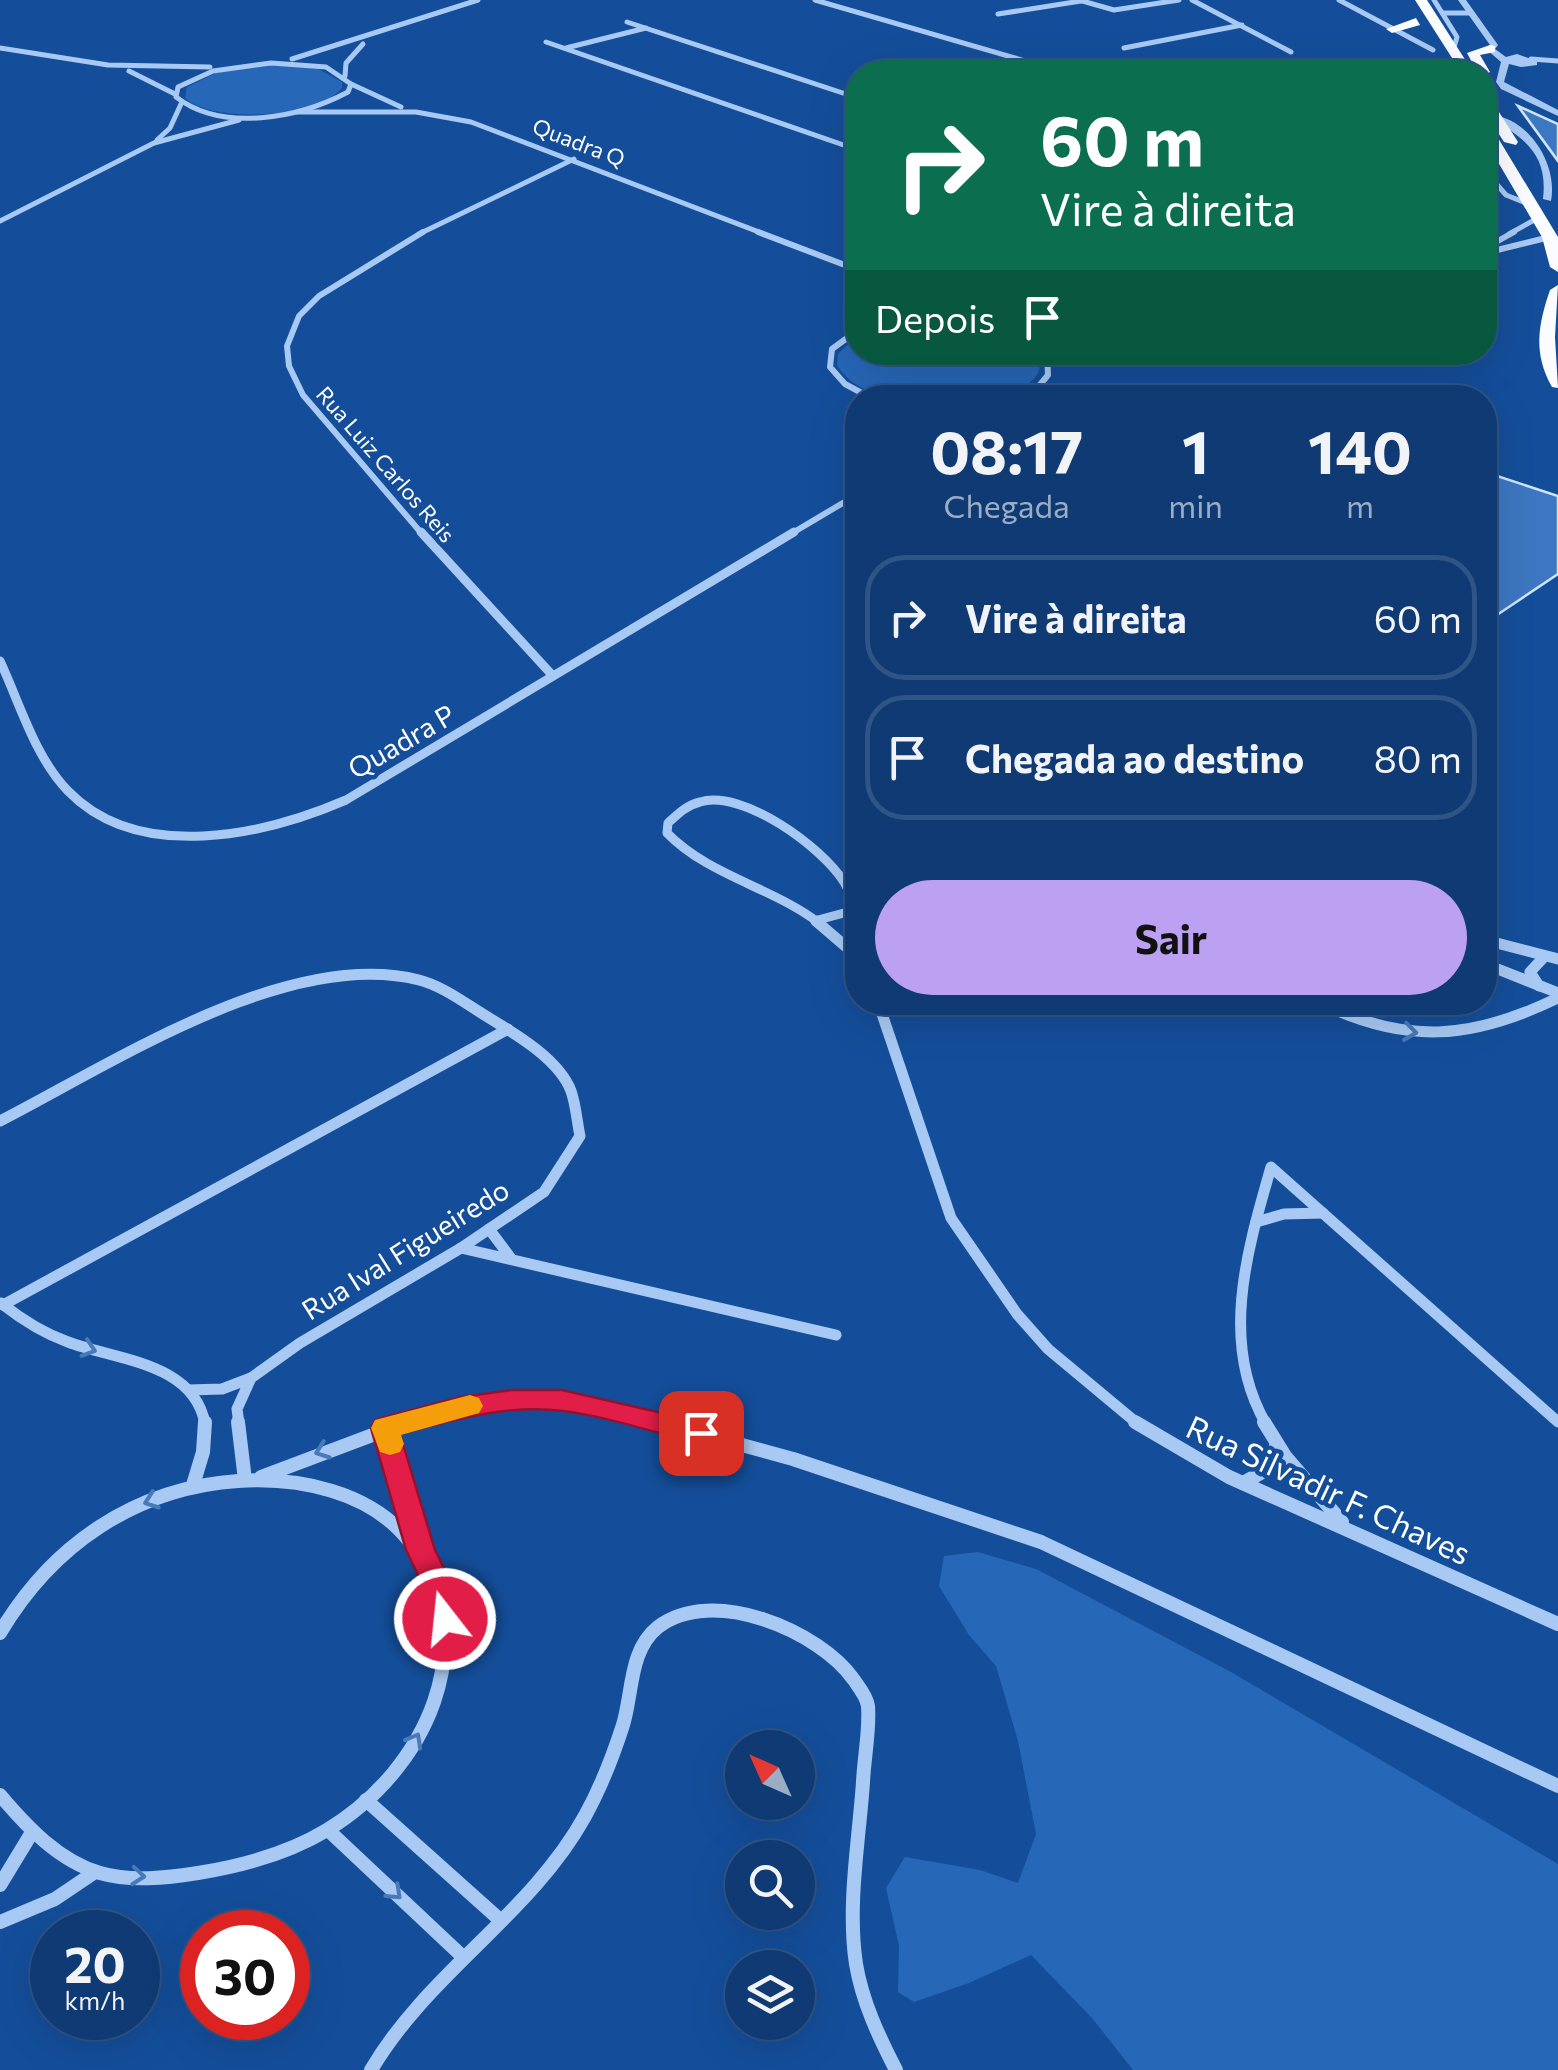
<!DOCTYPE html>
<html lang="pt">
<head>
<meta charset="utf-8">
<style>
  body { margin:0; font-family:Commissioner,sans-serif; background:#1d457c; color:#f1f3f6; height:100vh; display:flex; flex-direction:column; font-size:38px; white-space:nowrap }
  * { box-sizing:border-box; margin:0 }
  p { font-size:32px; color:#9badc5 }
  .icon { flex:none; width:55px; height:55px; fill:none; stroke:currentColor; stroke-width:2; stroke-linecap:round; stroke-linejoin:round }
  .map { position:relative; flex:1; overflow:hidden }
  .side { position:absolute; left:845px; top:385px; width:652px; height:630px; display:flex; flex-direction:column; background:#0f3a74; border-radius:40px; box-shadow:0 10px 40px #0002,0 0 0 2px #2f5486 }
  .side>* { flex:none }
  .guide { position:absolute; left:845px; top:60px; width:652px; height:305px; border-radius:40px; box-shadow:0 10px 40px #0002,0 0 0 2px #2f5486; background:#0b6e4f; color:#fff; overflow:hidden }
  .needle { width:65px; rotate:315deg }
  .buttons { position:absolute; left:725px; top:1730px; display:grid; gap:20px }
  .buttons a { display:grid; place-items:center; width:90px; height:90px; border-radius:50%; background:#0f3a74; box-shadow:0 10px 40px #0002,0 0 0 2px #2f5486; font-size:50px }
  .speed { position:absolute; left:30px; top:1910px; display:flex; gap:20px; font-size:50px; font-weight:700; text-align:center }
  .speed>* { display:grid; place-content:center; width:130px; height:130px; border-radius:50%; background:#0f3a74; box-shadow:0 10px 40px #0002,0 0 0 2px #2f5486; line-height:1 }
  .speed small { font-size:25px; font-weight:400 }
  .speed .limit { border:15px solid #d22; background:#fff; color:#111 }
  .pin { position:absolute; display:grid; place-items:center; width:85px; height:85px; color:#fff; margin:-42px; border-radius:20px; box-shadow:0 5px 15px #0006 }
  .me { position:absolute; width:110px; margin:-55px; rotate:344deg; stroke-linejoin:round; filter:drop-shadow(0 0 8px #0008) }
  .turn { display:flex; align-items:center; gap:35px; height:210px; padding:0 30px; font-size:45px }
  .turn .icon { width:130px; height:130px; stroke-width:2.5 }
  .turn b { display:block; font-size:70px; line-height:85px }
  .then { display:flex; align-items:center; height:95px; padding:0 30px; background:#0003; gap:20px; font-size:38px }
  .eta { display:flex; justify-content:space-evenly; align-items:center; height:170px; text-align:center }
  .eta b { font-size:60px; font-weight:700; line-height:70px }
  .action { display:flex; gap:20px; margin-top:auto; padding:20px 30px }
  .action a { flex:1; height:115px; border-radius:60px; background:#bca0f2; color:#111; font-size:40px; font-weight:700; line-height:115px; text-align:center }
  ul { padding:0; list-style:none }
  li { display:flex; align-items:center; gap:30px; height:125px; margin:0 20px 15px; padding:0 10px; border:5px solid #2f5486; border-radius:40px }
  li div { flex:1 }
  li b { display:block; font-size:38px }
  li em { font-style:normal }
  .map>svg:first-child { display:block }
</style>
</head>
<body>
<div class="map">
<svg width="1558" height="2070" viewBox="0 0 1558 2070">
  <rect width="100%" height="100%" fill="#144e9a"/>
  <g fill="#2767b8">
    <path d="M 270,65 L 318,69 L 342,82 L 342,88 C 317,118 213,124 185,98 L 187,87 L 218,72 Z"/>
    <path d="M 857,336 L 858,352 L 1037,353 C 1062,408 910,404 881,395 C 862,390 847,381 837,365 L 838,354 Z"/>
    <polygon points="978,1552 1036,1569 1231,1672 1558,1864 1558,2070 1133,2070 1092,2018 1031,1955 969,1983 914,2002 898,1992 899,1946 886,1888 905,1857 980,1870 1018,1883 1036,1834 1018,1741 996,1666 969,1635 939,1586 944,1556"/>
  </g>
  <g fill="#3d77c1" stroke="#d0e4fd" stroke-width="2.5">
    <polygon points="1518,106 1558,124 1558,161"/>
    <polygon points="1485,472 1558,496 1558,574 1485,623"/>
  </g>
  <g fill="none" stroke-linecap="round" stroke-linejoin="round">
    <g stroke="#a8c9f3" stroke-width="5">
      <polyline points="815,0 1063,72"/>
      <polyline points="1079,0 1114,10 1179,0"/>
      <polyline points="1192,0 1291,52"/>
      <polyline points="1339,0 1433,50"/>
      <polyline points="1434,0 1457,37 1453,51"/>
      <polyline points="1443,13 1471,13"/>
      <polyline points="998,14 1081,1"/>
      <polyline points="627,22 858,98"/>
      <polyline points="546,42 858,150"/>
      <polyline points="0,48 108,65 210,67"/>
      <polyline points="566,48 646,28"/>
      <polyline points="1124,48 1242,25"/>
      <polyline points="292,59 478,0"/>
      <polyline points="1531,59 1558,61"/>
      <path d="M 271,63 L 326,67 L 351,84 L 348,92 C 299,118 223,133 176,97 L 178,87 L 213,71 Z"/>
      <polyline points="129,71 175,94"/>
      <polyline points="345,76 346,63 363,44"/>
      <polyline points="351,84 401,107"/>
      <polyline points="297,112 416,112 471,122 764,234"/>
      <polyline points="157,140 170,128 181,104"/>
      <polyline points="1485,153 1491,138"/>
      <polyline points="1485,171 1506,195 1531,205"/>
      <polyline points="0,221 154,143 239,120"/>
      <polyline points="419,234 574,159"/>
      <polyline points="1509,234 1538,218"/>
    </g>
    <g stroke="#a8c9f3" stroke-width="6">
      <polyline points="758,232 858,270"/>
      <polyline points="1487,247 1514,232"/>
      <polyline points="1485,253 1550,237"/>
      <polyline points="858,330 832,349 830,367 845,384 871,398"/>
      <polyline points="1017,398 1039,386 1048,375 1047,352"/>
      <polyline points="423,535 303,395 289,366 287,346 299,316 319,296 423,232"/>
      <polyline points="789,535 858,494"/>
    </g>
    <g stroke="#a8c9f3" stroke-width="9">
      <polyline points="421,532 553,676"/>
      <path d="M 0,661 C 20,704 35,757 68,791 C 139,864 265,835 346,800 L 794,532"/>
      <polyline points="1485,824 1494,832 1494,840 1485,849"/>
      <polyline points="818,920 855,910"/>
      <path d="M 819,923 C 772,887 709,876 667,833 L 668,823 C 678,814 687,805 700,802 C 743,789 822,847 844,882 C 851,894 854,907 858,919"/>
    </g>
    <g stroke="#a8c9f3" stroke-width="11">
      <polyline points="816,921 858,957"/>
      <polyline points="1485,940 1558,959"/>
      <polyline points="1485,964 1558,993"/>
      <polyline points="1539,986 1530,972 1544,957"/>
      <polyline points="878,1002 951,1218 1017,1314 1048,1349 1138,1424"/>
      <path d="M 1318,1002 C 1406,1045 1471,1040 1558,998"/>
      <path d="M 0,1121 C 113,1063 289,947 419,980 C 443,986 466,1004 486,1016 C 514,1033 559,1059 571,1091 C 576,1105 577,1122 580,1136 L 544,1192 L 461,1248 L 300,1343 L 251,1378 L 237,1409 L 239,1424"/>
      <polyline points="1256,1222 1284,1214 1323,1213"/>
      <polyline points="489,1229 510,1257"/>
      <polyline points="461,1248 836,1335"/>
      <path d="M 1,1303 C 21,1319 43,1333 68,1342 C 115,1360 194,1362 205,1424"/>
      <polyline points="3,1305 508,1029"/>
      <polyline points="189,1390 222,1389 251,1378"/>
      <path d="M 398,1424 C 508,1393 555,1394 666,1424"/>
      <path d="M 1266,1424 C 1219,1343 1247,1251 1271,1167 L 1558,1422"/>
    </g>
    <g stroke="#a8c9f3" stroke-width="14">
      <polyline points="238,1422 245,1480"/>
      <polyline points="657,1422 793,1459 1041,1542 1558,1786"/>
      <polyline points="1135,1422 1229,1477 1558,1624"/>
      <polyline points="1264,1422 1285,1456 1342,1522"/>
      <polyline points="385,1428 420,1547"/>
      <polyline points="261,1477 407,1422"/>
      <polyline points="1243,1483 1266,1470 1277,1444"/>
      <polyline points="193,1485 203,1452 205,1422"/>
      <path d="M 0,1633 C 52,1545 135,1488 238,1481 C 298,1477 371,1491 410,1542 C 486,1643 426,1770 327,1830 C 289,1853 242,1866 198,1873 C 167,1878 131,1882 100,1873 C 59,1861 27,1827 0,1795"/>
      <polyline points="366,1800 499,1919"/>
      <polyline points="328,1830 462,1956"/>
      <polyline points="0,1885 31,1834"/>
      <polyline points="0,1922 55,1899 95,1872"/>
      <path d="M 371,2070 C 428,1973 531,1914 585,1816 C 601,1787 613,1756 623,1725 C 633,1692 629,1650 658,1627 C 712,1585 820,1631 854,1680 C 859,1687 867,1697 868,1706 C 870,1730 864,1758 863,1782 C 859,1841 847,1905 856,1964 C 862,2001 879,2037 896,2070"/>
    </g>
    <g fill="#a8c9f3" fill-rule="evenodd">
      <polygon points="1458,0 1466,0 1498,45 1495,49 1506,57 1517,54 1537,61 1537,65 1521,67 1509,64 1504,82 1558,110 1558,116 1501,89 1496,82 1501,62 1486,49 1490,45"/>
      <path d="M 1493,115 C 1530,120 1558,165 1551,201 L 1543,199 C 1548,156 1527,140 1493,119 Z"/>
    </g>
    <g fill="#fafcff" fill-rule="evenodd">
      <polygon points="1415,0 1427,0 1473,72 1461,72"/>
      <polygon points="1416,18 1420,25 1392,33 1386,29"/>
      <polygon points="1490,45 1495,46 1495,52 1480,55 1490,72 1485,75 1477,72 1467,53"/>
      <polygon points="1485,97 1492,101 1518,142 1516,145 1504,142 1485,112"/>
      <polygon points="1485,124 1492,128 1558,237 1558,272 1550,267 1542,237 1485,140"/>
      <path d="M 1558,285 L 1555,337 L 1558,388 L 1552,387 C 1533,353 1538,325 1550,290 Z"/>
    </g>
  </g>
  <defs><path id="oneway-chevron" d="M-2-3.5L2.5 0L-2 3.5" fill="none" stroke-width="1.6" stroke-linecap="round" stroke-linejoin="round" transform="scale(2.5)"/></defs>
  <g stroke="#4879b9">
    <use href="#oneway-chevron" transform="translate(1410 1032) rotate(7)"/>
    <use href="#oneway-chevron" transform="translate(89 1349) rotate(18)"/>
    <use href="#oneway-chevron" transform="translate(322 1451) rotate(160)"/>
    <use href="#oneway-chevron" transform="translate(151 1501) rotate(160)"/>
    <use href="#oneway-chevron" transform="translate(415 1740) rotate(-61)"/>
    <use href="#oneway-chevron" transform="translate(138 1876) rotate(5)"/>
    <use href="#oneway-chevron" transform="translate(395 1893) rotate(43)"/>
  </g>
  <path fill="#e11d48" stroke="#92132f" stroke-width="2.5" d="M 511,1390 L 562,1390 L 701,1422 L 711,1425 L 715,1433 L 711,1440 L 701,1444 C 656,1433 609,1417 563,1411 C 508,1404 453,1420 400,1434 L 435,1550 L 457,1594 L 460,1619 L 456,1628 L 445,1631 L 435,1628 L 427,1594 L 406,1550 L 371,1428 L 375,1420 L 385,1417 L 460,1397 Z"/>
  <polygon fill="#f59e0b" points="470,1395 479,1398 483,1406 479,1413 401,1435 404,1444 400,1452 390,1455 380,1452 371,1428 375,1420"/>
  <g text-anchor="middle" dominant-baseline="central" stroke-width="9" stroke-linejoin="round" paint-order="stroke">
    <g font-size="22" fill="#fff" stroke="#144e9a">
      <text transform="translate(579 142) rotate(21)">Quadra Q</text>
      <text transform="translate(386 464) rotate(49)">Rua Luiz Carlos Reis</text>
    </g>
    <g font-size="28" fill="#fff" stroke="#144e9a">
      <text transform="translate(401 741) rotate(-30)">Quadra P</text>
      <text transform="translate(405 1249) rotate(-32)">Rua Ival Figueiredo</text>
    </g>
    <g font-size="32" fill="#fff" stroke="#144e9a">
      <text transform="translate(1329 1489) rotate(25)">Rua Silvadir F. Chaves</text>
    </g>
  </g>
</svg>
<div class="buttons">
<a><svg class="needle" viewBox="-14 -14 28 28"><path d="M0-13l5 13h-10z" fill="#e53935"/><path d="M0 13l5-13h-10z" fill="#9badc5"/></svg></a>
<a><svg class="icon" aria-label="search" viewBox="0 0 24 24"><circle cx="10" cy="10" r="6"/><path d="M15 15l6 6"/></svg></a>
<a><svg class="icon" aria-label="layers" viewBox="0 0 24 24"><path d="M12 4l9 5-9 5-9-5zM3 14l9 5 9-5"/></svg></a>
</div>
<div class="speed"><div>20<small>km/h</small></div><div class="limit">30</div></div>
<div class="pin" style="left:701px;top:1433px;background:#d93025"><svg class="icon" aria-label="arrive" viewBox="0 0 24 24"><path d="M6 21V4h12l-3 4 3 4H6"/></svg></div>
<svg class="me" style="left:445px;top:1619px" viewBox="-20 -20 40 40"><circle r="17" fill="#e11d48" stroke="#fff" stroke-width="3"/><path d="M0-11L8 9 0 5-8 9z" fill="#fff"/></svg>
<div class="guide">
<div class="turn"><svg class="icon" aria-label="right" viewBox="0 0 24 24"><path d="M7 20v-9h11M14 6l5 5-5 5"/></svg><div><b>60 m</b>Vire à direita</div></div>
<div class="then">Depois<svg class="icon" aria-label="arrive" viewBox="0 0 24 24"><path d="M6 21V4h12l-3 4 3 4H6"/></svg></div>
</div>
<section class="side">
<div class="eta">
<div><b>08:17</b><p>Chegada</p></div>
<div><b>1</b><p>min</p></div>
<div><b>140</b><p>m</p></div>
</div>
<ul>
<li><svg class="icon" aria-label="right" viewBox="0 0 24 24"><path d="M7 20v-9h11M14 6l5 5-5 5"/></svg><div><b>Vire à direita</b></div><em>60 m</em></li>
<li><svg class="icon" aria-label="arrive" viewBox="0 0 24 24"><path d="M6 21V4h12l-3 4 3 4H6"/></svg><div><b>Chegada ao destino</b></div><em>80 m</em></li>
</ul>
<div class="action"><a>Sair</a></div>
</section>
</div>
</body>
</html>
